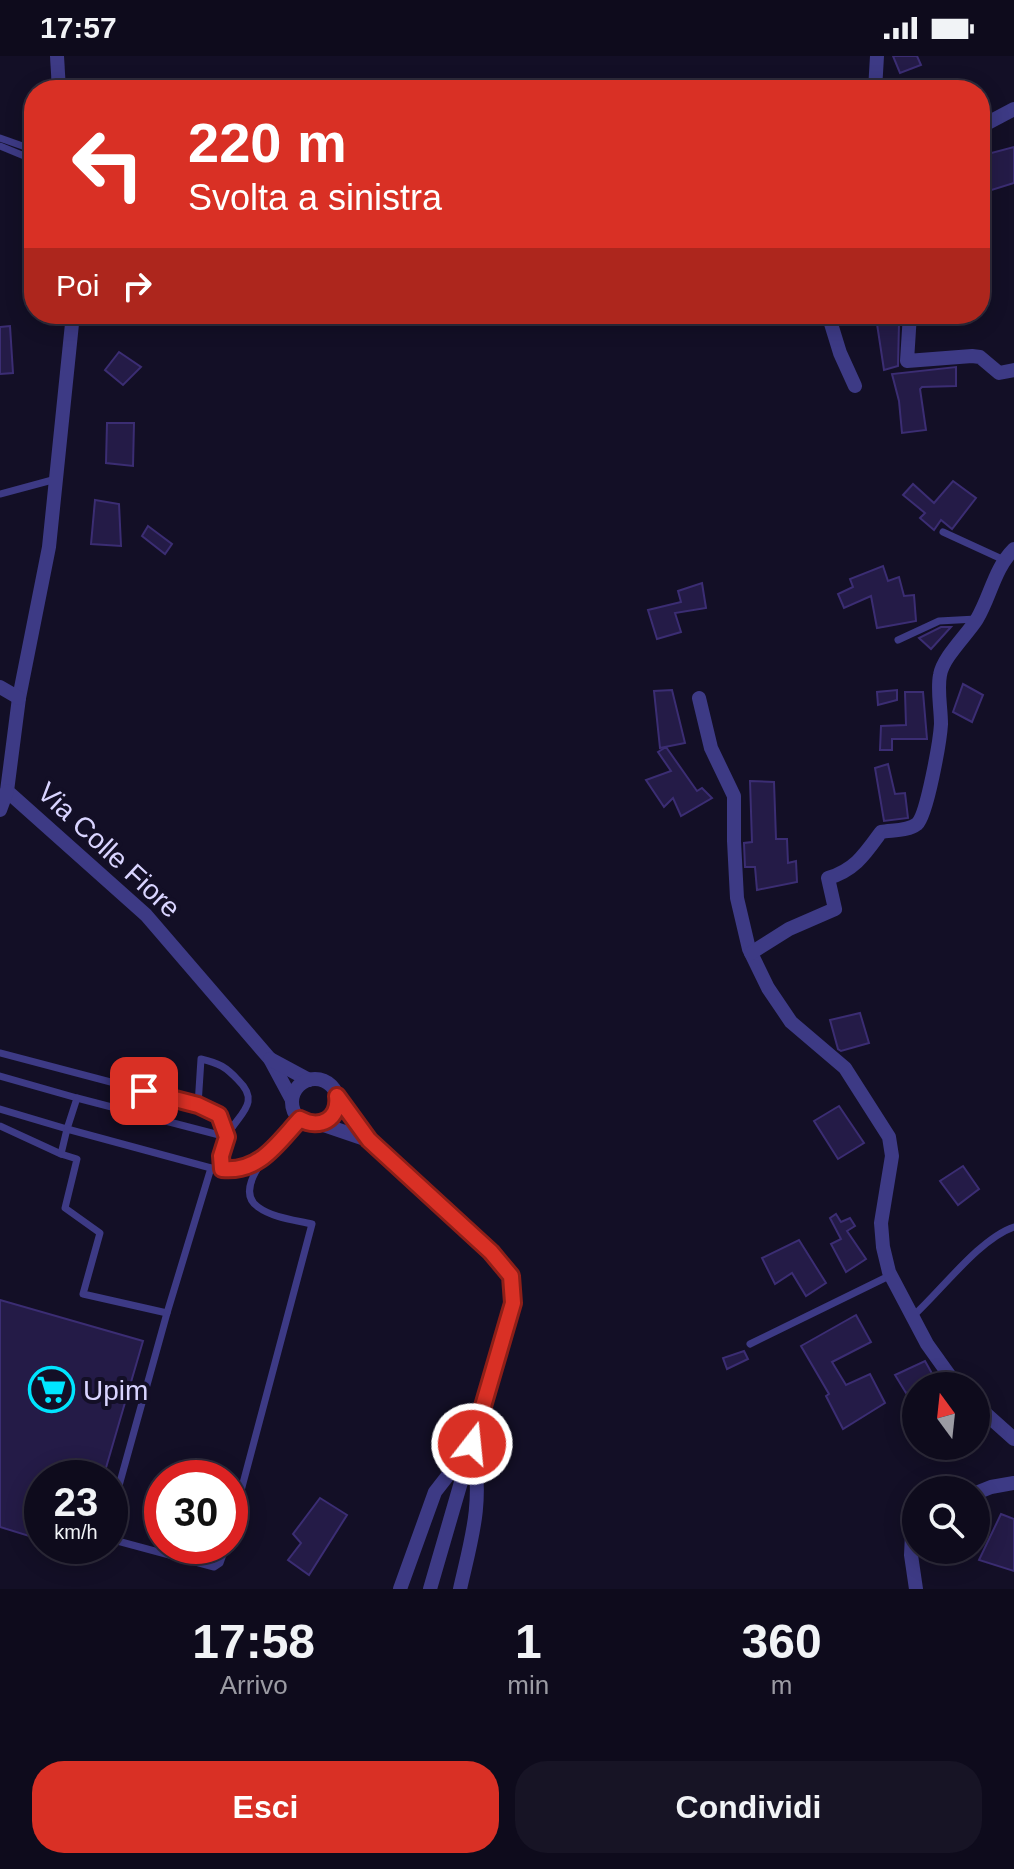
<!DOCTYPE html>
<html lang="it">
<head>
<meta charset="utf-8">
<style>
  body { margin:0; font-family:Arial,sans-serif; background:#171425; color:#f1f3f6; height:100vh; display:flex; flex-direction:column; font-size:30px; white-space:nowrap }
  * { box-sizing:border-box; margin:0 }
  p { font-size:26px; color:#9b9ba3 }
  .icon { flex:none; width:44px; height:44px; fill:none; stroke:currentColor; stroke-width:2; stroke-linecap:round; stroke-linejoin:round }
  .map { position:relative; height:1533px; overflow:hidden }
  .drawer { display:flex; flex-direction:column; background:#0e0b1c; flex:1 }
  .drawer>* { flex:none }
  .banner { position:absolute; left:24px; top:24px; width:966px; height:244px; border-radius:32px; box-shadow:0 4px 20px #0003,0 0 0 2px #2e2b3b; background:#d93025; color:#fff; overflow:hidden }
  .needle { width:52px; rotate:345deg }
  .buttons { position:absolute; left:902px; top:1316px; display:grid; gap:16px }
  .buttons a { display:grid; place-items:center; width:88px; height:88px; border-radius:50%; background:#0e0b1c; box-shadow:0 4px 20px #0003,0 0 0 2px #2e2b3b; font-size:40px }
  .speed { position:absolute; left:24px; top:1404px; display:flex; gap:16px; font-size:40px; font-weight:700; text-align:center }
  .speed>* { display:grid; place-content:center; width:104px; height:104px; border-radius:50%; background:#0e0b1c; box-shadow:0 4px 20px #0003,0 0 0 2px #2e2b3b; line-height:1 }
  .speed small { font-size:20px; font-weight:400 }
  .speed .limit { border:12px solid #d22; background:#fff; color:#111 }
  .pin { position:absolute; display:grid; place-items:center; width:68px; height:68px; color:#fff; margin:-34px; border-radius:16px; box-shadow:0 4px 12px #0006 }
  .me { position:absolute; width:88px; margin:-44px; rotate:16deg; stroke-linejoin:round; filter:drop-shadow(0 0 6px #0008) }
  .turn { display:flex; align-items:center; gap:28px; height:168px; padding:0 32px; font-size:36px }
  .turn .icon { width:104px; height:104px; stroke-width:2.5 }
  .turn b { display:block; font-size:56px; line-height:68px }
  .then { display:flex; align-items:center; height:76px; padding:0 32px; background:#0003; gap:16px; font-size:30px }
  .eta { display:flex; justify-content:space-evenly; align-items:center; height:136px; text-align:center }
  .eta b { font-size:48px; font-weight:600; line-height:56px }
  .primary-button { display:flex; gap:16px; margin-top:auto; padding:16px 32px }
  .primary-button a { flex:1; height:92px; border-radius:32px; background:#d93025; color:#fff; font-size:32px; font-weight:600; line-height:92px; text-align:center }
  .primary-button a+a { background:#171425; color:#f1f3f6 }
  .status { display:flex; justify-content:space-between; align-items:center; height:56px; padding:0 40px; background:#0e0b1c; direction:ltr }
  .status svg { height:22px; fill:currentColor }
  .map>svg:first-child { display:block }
</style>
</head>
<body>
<div class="status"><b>17:57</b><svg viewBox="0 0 49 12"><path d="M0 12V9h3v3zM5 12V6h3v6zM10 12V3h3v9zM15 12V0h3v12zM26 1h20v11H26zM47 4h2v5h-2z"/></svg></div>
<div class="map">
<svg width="1014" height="1533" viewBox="0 0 1014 1533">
  <rect width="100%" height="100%" fill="#130f26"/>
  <g fill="#241b47" stroke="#3b2d73" stroke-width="2">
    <polygon points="893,0 917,0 921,9 900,17"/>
    <polygon points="1014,91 1014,127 982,137 980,100"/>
    <polygon points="899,267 898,310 884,314 877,268"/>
    <polygon points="10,270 13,317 0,318 0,271"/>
    <polygon points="119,296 141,311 123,329 105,314"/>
    <polygon points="956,311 956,330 922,331 920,333 926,374 902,377 899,345 892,318"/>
    <polygon points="107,367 134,367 133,410 106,407"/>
    <polygon points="953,425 976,442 952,473 941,464 934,474 920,462 925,457 903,439 913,428 934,447"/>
    <polygon points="95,444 119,448 121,490 91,488"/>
    <polygon points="148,470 172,488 165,498 142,480"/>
    <polygon points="883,510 888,525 899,521 904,540 914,539 916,565 877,572 871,540 844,552 838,538 853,531 850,523"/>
    <polygon points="702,527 706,552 675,557 681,576 657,583 648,554 681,546 678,535"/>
    <polygon points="941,571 951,571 931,593 919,582"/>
    <polygon points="963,628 983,639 972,666 953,656"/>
    <polygon points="672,634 685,687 660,692 654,635"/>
    <polygon points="897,634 897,644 878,649 877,636"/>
    <polygon points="905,636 923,636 927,683 892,683 892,694 880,694 881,670 906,669"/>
    <polygon points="666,691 697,735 702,732 712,742 681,760 673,742 664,751 646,724 671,715 658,696"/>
    <polygon points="888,708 895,738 905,737 908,762 884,765 875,712"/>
    <polygon points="750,725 774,726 776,783 787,783 788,807 796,805 797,826 757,834 755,811 745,811 744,787 752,786"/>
    <polygon points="860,957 869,987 841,995 838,993 830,964"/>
    <polygon points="839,1050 864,1087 838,1103 814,1065"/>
    <polygon points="963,1110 979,1133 958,1149 940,1125"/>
    <polygon points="836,1158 841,1166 850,1162 855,1170 847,1175 866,1203 846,1216 831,1188 841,1183 830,1162"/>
    <polygon points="799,1184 826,1227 806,1240 792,1217 775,1228 762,1202"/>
    <polygon points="0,1244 143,1285 103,1422 42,1422 42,1484 0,1471"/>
    <polygon points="856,1259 871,1286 832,1306 846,1329 870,1318 885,1347 843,1373 826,1340 829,1338 801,1290"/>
    <polygon points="744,1295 748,1303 727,1313 723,1302"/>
    <polygon points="925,1305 934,1321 906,1337 895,1319"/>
    <polygon points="320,1442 347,1459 309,1519 288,1504 301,1487 293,1478"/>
    <polygon points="1001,1458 1014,1463 1014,1515 979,1504"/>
  </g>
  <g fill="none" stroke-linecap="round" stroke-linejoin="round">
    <g stroke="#3d3a85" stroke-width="7">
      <polyline points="0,82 34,94"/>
      <polyline points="0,90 34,104"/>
      <polyline points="0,438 56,423"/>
      <polyline points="943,476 1004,504"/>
      <polyline points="898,584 939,565 976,563"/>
      <polyline points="0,997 198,1049 219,1059 227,1081"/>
      <polyline points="0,1020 77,1042 67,1073 0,1053"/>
      <polyline points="77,1042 227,1081"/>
      <path d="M 198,1049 L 201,1003 C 219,1007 226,1011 238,1024 C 263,1048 236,1059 226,1082 C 222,1093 221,1102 222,1113"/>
      <polyline points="0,1070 61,1098"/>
      <polyline points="167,1257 83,1238 100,1177 65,1152 77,1103 61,1098 67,1073 211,1112 232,1114 259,1107"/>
      <path d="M 912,1261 C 940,1236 980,1182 1014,1171"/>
      <polyline points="750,1288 891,1219"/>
      <polyline points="110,1462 167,1257 211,1112"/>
      <path d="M 230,1476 L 312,1168 C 295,1164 273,1162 258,1151 C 228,1130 286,1079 300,1063"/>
      <polyline points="110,1483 214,1511 220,1507 226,1490"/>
    </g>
    <g stroke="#3d3a85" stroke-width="14">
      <polyline points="57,0 59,34"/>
      <polyline points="875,34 877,0"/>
      <polyline points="980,71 1014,53"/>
      <polyline points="73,258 49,491 19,642 7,735 146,859 270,1003 292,1044"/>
      <polyline points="828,258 840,297 855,330"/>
      <polyline points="910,258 907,305 972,300 980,301 999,317 1014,314"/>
      <polyline points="0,631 19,642"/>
      <polyline points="699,642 711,692 734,740 734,785 737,842 749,893 768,932 791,966 845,1012 889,1081 892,1100 881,1167 883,1191 889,1216 927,1288 957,1330"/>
      <polyline points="0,754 7,735"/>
      <path d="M 751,897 L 789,873 L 835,853 L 828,822 C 855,814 865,798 881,776 C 892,774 908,775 917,768 C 927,759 940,685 941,668 C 941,652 937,634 940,619 C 943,601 967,579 977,563 C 991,539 994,513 1014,493"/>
      <polyline points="270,1003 309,1024"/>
      <circle cx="315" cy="1046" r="23"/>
      <polyline points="337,1040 369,1084 491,1196 511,1220 513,1247 430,1533"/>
      <polyline points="321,1068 368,1084"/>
      <polyline points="976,1349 1014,1383"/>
      <polyline points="976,1437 991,1431 1014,1427"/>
      <polyline points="916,1473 912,1478 911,1499 916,1533"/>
      <polyline points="400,1533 435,1436 467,1395"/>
      <path d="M 460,1533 C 472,1480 483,1448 473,1392"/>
    </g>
  </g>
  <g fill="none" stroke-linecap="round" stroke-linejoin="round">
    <defs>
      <path id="route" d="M 144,1035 L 198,1049 L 219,1059 L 227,1081 L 221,1100 L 222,1113 C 259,1117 277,1088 300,1063 C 320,1074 340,1063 337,1040 L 369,1084 L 491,1196 L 511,1220 L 513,1247 L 472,1388"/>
    </defs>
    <use href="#route" stroke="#8d1f18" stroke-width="20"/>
    <use href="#route" stroke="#d93025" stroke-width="14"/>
  </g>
  <defs>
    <symbol id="supermarket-ring" viewBox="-11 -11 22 22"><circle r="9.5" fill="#130f26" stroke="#00e5ff" stroke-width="1.5"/><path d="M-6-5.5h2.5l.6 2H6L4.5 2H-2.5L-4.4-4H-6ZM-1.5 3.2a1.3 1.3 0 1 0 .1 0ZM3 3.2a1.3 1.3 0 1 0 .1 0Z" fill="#00e5ff"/></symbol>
  </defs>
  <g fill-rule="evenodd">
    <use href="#supermarket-ring" x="26" y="1308" width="51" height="51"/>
  </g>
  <g text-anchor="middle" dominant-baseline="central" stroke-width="8" stroke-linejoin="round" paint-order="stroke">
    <g font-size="28" fill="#d9d4ff" stroke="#130f26">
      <text transform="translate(109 794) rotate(43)">Via Colle Fiore</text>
    </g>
    <g font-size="28" fill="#d9d4ff" stroke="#130f26" text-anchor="start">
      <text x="83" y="1334">Upim</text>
    </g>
  </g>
</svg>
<div class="buttons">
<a><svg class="needle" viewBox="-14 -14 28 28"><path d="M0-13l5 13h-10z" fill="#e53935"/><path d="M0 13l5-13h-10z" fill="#9b9ba3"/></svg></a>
<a><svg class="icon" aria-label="search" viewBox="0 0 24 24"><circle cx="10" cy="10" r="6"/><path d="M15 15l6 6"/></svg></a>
</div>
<div class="speed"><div>23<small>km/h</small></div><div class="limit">30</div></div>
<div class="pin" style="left:144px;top:1035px;background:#d93025"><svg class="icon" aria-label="arrive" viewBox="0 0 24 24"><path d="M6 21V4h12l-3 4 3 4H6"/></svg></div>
<svg class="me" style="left:472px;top:1388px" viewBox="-20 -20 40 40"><circle r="17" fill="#d93025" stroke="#fff" stroke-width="3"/><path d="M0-11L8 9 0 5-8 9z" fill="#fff"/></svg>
<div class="banner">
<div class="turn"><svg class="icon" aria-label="left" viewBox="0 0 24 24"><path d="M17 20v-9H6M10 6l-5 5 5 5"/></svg><div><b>220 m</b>Svolta a sinistra</div></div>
<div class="then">Poi<svg class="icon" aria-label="right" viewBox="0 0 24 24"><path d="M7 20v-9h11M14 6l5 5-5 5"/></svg></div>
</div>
</div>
<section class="drawer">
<div class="eta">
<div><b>17:58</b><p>Arrivo</p></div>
<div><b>1</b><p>min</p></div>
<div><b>360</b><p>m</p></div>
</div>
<div class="primary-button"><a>Esci</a><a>Condividi</a></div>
</section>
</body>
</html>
